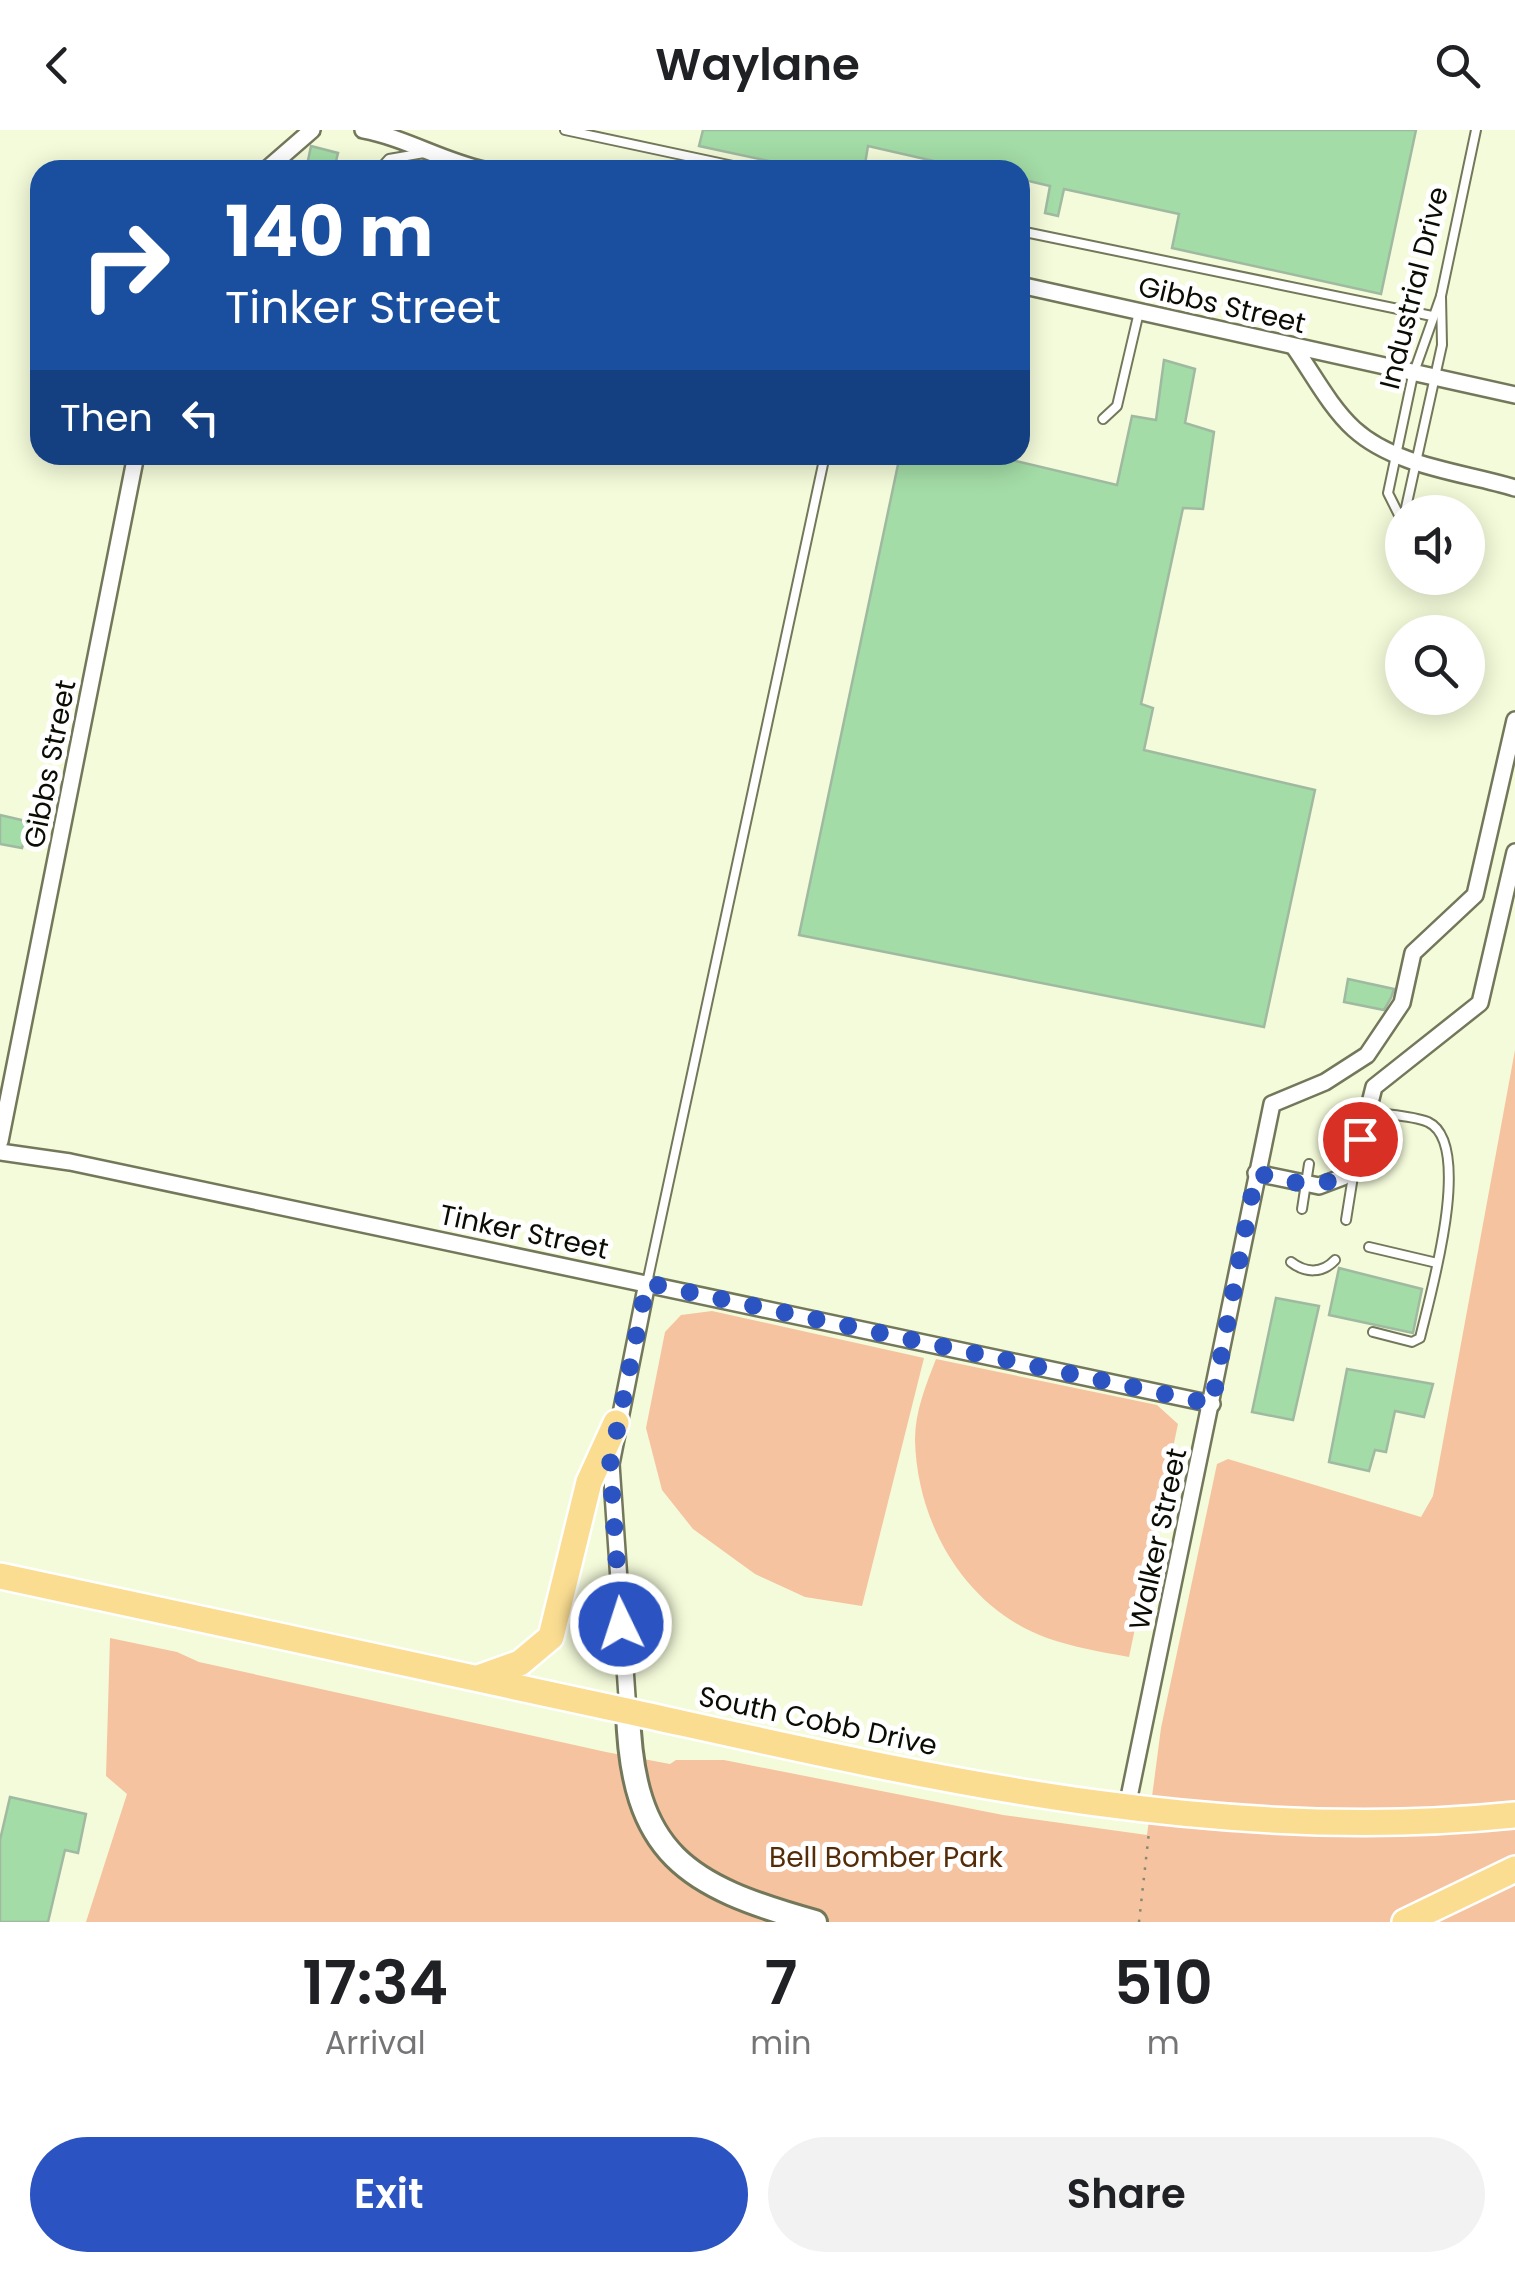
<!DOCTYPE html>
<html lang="en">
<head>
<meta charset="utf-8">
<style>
  body { margin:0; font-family:Poppins,sans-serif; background:#f2f2f2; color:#202124; height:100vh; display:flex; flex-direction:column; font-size:38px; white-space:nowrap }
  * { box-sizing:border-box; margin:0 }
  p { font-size:32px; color:#757577 }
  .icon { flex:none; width:55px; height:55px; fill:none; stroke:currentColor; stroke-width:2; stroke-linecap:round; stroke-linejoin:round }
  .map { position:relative; height:1792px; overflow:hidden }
  .details { display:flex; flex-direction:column; background:#fff; flex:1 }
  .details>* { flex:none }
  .hud { position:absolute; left:30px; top:30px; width:1000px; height:305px; border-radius:30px; box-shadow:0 5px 25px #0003; background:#1a4fa0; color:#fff; overflow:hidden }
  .tools { position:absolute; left:1385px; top:365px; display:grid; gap:20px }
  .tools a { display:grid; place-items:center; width:100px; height:100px; border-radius:50%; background:#fff; box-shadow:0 5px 25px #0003; font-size:50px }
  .pin { position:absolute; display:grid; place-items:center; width:85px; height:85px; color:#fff; margin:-42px; border:5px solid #fff; border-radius:50%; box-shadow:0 2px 10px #0007 }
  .me { position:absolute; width:110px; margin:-55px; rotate:356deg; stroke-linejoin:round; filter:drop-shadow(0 0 8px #0008) }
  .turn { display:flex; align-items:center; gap:35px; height:210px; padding:0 30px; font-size:45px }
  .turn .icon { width:130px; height:130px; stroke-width:2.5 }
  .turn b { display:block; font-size:70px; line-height:85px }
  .then { display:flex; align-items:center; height:95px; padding:0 30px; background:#0003; gap:20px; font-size:38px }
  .eta { display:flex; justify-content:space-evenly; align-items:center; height:170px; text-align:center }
  .eta b { font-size:60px; font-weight:600; line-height:70px }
  .button { display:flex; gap:20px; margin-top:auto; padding:20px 30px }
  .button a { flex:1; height:115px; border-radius:60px; background:#2b53c2; color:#fff; font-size:40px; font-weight:600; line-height:115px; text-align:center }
  .button a+a { background:#f2f2f2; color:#202124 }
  header { display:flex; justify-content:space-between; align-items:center; height:130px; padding:0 30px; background:#fff; font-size:45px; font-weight:600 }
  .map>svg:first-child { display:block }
</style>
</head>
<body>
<header><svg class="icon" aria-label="back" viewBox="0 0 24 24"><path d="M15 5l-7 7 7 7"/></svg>Waylane<svg class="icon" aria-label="search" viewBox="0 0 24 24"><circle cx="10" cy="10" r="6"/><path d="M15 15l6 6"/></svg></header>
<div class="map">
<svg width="1515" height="1792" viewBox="0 0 1515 1792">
  <rect width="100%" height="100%" fill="#f4fbda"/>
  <g fill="#f5c39f">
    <polygon points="1515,920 1515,1792 86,1792 127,1664 106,1646 110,1508 177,1522 199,1532 606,1622 670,1634 676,1630 724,1630 1003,1685 1147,1705 1161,1598 1217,1334 1228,1329 1421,1387 1433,1366"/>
    <polygon points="712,1181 924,1228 862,1476 805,1467 755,1444 693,1399 662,1360 646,1298 665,1202 681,1185"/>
    <path d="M 936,1229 L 1157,1275 L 1178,1294 L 1129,1527 C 1101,1522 1073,1517 1047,1508 C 965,1478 917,1394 915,1310 C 915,1281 926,1255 936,1229 Z"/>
  </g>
  <g fill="#a3dca6" stroke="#a0b9a1" stroke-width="2.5">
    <polygon points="703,0 1416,0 1381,164 1172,118 1179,84 1064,59 1058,86 1045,83 1050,56 1020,49 1020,40 973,40 868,16 864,40 810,40 699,16"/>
    <polygon points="311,16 338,23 334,40 306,40"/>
    <polygon points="1164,230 1195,239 1185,293 1214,302 1203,379 1183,378 1141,574 1153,578 1144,620 1315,660 1264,897 799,805 900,325 991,325 1117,355 1132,286 1156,290"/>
    <polygon points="0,685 30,692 22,718 0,714"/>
    <polygon points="1348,849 1394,859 1391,868 1384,880 1344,872"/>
    <polygon points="1339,1138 1422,1159 1413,1203 1329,1185"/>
    <polygon points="1276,1168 1319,1176 1293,1290 1252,1282"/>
    <polygon points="1347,1239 1433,1254 1424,1287 1395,1281 1386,1322 1375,1320 1369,1341 1329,1332"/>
    <polygon points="10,1667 86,1684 78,1723 65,1720 48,1792 0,1792 0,1710"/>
  </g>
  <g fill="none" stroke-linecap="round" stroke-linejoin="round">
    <defs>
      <g id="lane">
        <polyline points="565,0 752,40"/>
        <polyline points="379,40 389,29 424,23"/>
        <polyline points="1020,101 1432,186"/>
        <polyline points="1103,289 1117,276 1139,182"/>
        <polyline points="1405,382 1442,215 1441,166"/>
        <polyline points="1402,391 1388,363 1413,245 1441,166 1476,0"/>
        <path d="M 1366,981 C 1385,985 1411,985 1428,992 C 1475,1014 1429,1169 1420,1208 L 1412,1212 L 1373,1202"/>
        <polyline points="1302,1079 1309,1034"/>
        <polyline points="1346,1090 1354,1040"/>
        <polyline points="1369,1117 1437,1133"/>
        <path d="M 1291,1132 C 1305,1143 1322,1144 1335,1130"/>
        <polyline points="647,1153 825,325"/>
      </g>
      <g id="street">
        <path d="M 363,0 C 406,8 442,31 484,40"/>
        <polyline points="266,40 312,0"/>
        <polyline points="1020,155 1515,265"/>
        <path d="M 1294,217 C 1313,244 1330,277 1354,299 C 1396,337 1463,342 1515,358"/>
        <polyline points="0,1011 136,325"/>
        <polyline points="0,1022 70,1032 1212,1274"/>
        <polyline points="1256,1043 1319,1056 1343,1047 1354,1036 1374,957 1480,873 1515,722"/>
        <polyline points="628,1581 611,1334 647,1153"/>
        <polyline points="1127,1677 1272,974 1325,952 1367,925 1402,873 1413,823 1475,765 1515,590"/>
      </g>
      <path id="secondary" d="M 628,1581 C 632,1724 686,1756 815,1792"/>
      <g id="primary">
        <path d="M 0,1446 C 212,1492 424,1536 636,1583 C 927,1647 1214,1716 1515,1685"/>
        <polyline points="478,1548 520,1533 551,1507 589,1352 616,1293"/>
        <polyline points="1405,1792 1515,1739"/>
      </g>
    </defs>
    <use href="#lane" stroke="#73785b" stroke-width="12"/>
    <use href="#street" stroke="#73785b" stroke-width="20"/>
    <use href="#secondary" stroke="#73785b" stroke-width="28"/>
    <use href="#primary" stroke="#fff" stroke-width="30"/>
    <polyline stroke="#858974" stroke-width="2.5" stroke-dasharray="2.5 8" stroke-linecap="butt" points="1139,1792 1149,1702"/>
    <use href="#lane" stroke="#fff" stroke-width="8"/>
    <use href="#street" stroke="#fff" stroke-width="15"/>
    <use href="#secondary" stroke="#fff" stroke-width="22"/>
    <use href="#primary" stroke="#fadd91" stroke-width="25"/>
  </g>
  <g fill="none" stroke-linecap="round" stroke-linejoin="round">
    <path stroke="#2b53c2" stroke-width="18" stroke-dasharray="0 32.4" d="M 621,1494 L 610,1334 L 647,1153 L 1212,1274 L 1256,1043 C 1293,1052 1324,1065 1354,1036 L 1360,1009"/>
  </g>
  <g text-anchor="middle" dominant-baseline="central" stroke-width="10" stroke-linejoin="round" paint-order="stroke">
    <g font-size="28" fill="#0b0d04" stroke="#fff">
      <text transform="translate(1414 158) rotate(-76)">Industrial Drive</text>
      <text transform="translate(1222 175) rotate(13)">Gibbs Street</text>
      <text transform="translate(50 634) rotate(-79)">Gibbs Street</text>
      <text transform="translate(524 1102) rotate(12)">Tinker Street</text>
      <text transform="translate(1158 1409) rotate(-78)">Walker Street</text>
      <text transform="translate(818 1591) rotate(12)">South Cobb Drive</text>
    </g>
    <g font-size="28" fill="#542c08" stroke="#fff">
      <text x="886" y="1727">Bell Bomber Park</text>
    </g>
  </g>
</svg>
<div class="tools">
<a><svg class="icon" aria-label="sound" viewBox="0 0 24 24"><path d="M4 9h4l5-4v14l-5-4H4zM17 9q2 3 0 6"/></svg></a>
<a><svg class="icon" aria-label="search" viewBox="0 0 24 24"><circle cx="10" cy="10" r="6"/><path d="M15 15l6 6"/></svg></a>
</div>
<div class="pin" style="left:1360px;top:1009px;background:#d93025"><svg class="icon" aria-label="arrive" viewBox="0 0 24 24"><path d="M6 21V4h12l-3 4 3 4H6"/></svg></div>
<svg class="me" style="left:621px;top:1494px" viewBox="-20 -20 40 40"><circle r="17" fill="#2b53c2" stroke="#fff" stroke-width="3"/><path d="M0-11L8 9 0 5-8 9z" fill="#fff"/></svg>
<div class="hud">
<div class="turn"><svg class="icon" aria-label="right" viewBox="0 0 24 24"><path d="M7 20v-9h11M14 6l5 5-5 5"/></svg><div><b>140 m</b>Tinker Street</div></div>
<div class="then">Then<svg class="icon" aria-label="left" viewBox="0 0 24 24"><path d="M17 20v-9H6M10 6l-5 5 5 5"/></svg></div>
</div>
</div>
<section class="details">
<div class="eta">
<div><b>17:34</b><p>Arrival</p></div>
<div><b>7</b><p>min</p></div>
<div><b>510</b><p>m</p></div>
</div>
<div class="button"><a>Exit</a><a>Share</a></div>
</section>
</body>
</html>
